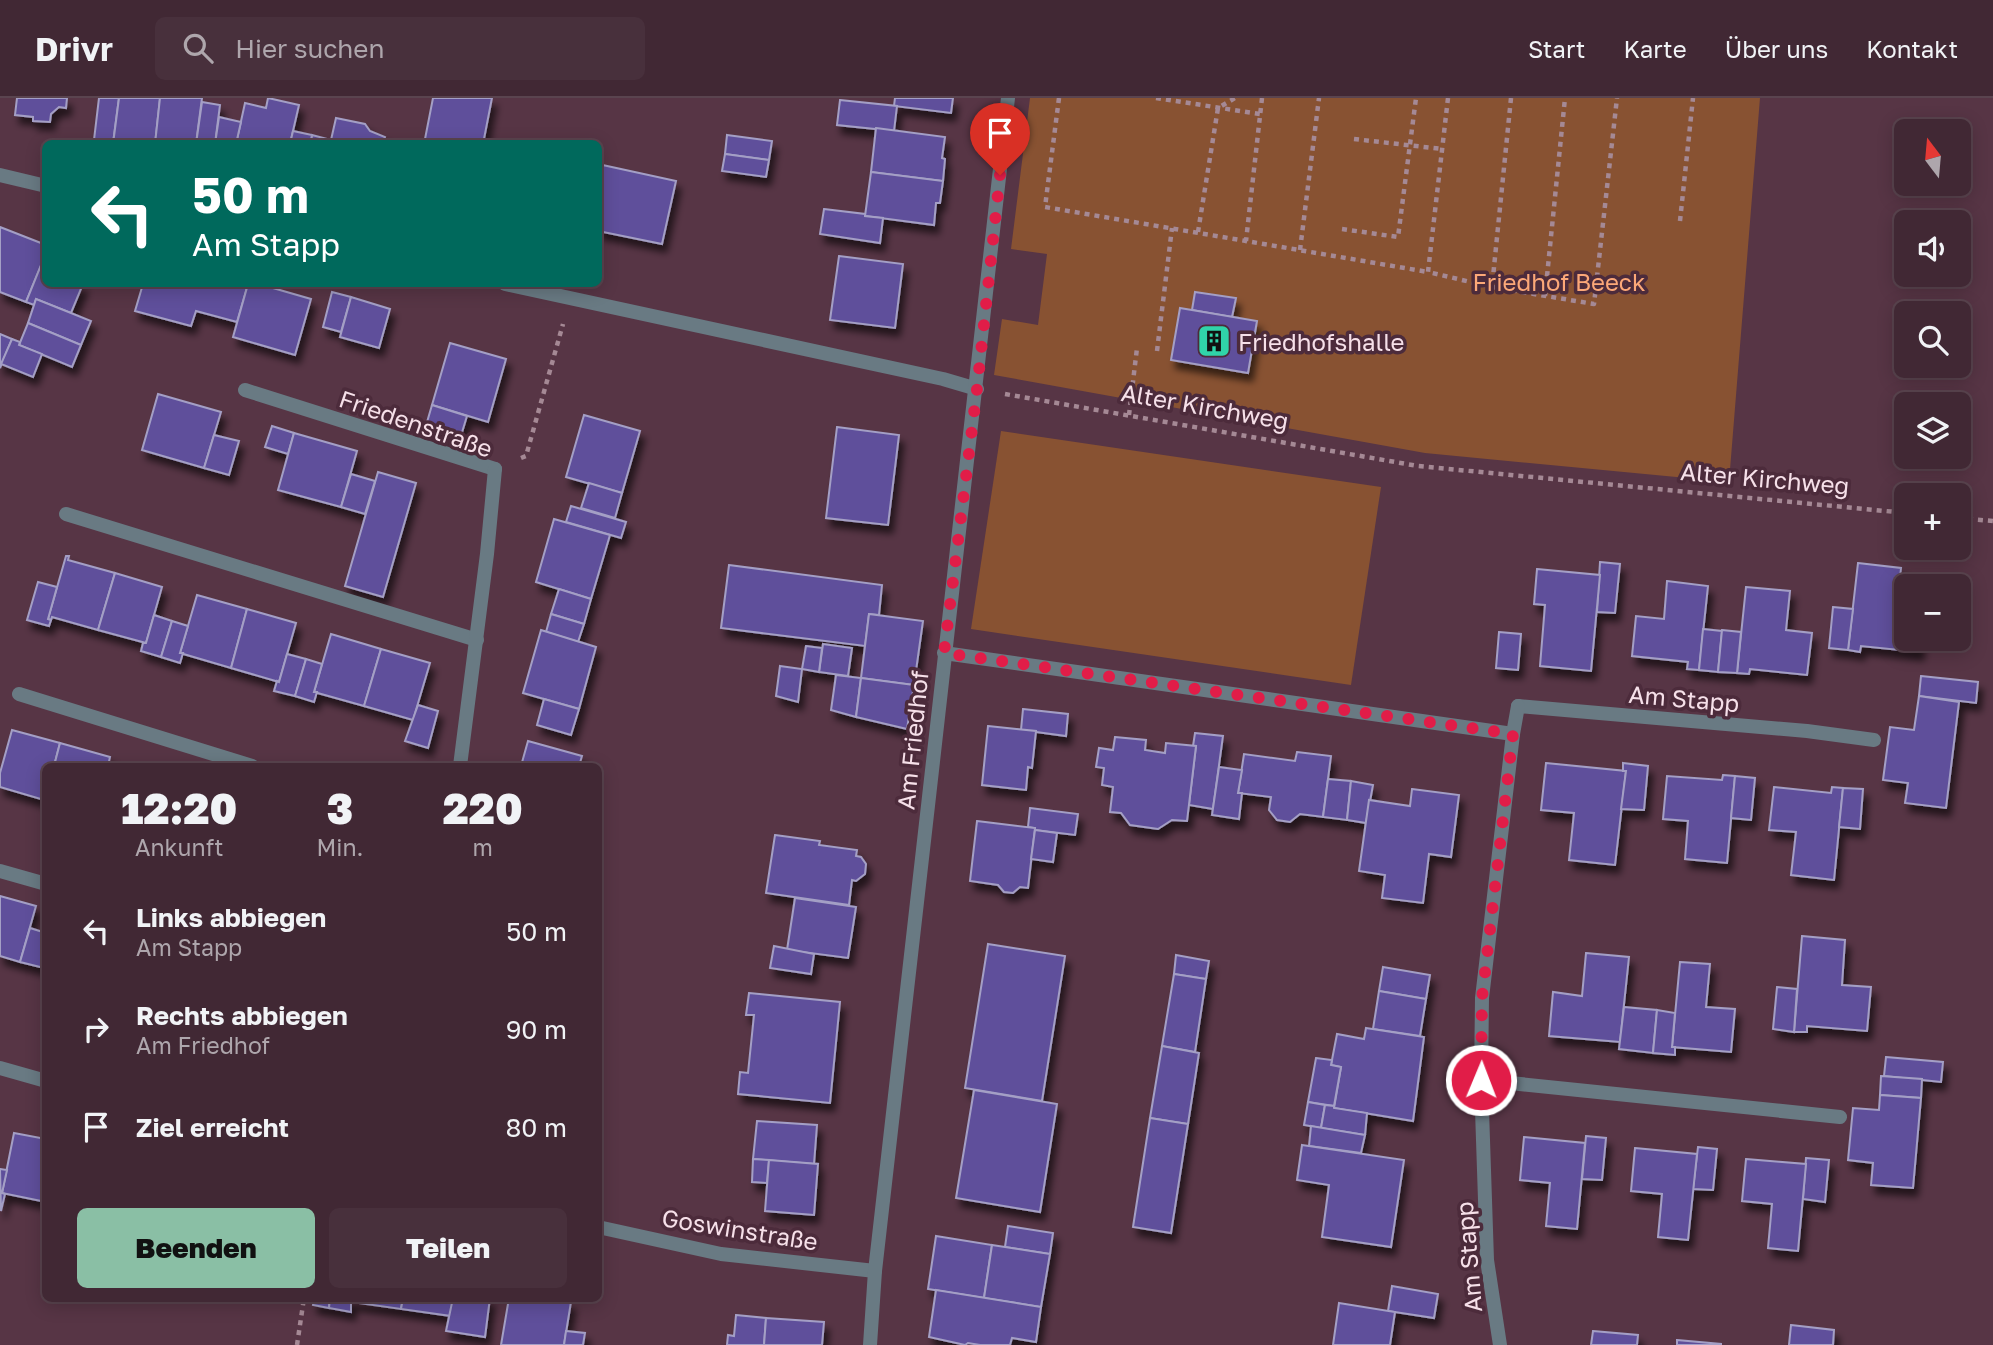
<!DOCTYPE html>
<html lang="de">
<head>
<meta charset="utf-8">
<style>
  body { margin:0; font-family:"Golos Text",sans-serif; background:#48303c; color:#f1f3f6; height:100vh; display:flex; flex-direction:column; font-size:26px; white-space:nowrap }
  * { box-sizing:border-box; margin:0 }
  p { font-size:23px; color:#aea6ac }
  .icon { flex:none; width:38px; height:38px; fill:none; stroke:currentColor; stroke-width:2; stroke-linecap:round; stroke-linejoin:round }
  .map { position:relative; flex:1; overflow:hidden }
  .drawer { position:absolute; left:42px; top:665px; width:560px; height:539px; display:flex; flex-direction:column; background:#412834; border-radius:10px; box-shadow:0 4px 18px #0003,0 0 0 2px #5a444f }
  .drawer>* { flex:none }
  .guide { position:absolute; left:42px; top:42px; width:560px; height:147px; border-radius:10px; box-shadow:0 4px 18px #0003,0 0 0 2px #5a444f; background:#00695c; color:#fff; overflow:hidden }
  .needle { width:46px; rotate:344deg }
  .fabs { position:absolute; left:1894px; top:21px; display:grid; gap:14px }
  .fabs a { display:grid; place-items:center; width:77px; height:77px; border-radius:10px; background:#412834; box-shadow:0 4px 18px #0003,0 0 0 2px #5a444f; font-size:35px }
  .pin { position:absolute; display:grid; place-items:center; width:60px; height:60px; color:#fff; margin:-72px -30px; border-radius:50% 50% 50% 0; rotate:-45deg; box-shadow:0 0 7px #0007 }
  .pin .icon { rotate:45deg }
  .me { position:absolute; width:77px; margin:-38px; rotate:1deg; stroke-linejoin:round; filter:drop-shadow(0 0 5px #0008) }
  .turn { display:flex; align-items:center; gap:24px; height:147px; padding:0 35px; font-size:32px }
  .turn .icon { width:91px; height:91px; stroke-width:2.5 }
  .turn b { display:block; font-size:49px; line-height:60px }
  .eta { display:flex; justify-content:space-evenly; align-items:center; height:119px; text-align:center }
  .eta b { font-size:42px; font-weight:800; line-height:49px }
  .cta { display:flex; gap:14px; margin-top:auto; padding:14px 35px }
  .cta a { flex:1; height:80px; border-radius:10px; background:#8abfa5; color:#111; font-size:28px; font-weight:800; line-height:80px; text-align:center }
  .cta a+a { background:#48303c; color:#f1f3f6 }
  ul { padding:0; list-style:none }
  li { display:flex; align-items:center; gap:21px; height:98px; padding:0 35px }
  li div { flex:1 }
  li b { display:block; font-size:26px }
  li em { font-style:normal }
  header { display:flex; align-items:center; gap:42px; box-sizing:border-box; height:98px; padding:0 35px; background:#412834; border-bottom:2px solid #5a444f }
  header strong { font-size:33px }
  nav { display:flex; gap:38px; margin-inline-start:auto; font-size:24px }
  .search { width:490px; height:63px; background:#48303c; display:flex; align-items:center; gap:18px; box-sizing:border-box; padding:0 24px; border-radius:10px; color:#aea6ac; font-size:26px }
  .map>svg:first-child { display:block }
</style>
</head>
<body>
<header>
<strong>Drivr</strong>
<div class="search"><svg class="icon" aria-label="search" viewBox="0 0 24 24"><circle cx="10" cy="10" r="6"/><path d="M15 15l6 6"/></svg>Hier suchen</div>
<nav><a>Start</a><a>Karte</a><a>Über uns</a><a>Kontakt</a></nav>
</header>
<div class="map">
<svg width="1993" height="1247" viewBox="0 0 1993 1247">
  <defs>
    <filter id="shadow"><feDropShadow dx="4.5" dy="8" stdDeviation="3.5" flood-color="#0009"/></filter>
  </defs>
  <rect width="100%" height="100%" fill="#573545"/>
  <g fill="#885232">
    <polygon points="1030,0 1760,0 1729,384 1425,355 994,277 1002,221 1038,227 1047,156 1011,151"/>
    <polygon points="1001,333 1381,389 1351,587 971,531"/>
  </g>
  <g fill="#5e509b" stroke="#a49fc5" stroke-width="2" filter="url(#shadow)">
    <polygon points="17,0 67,0 66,10 59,9 51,16 50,24 33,23 33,19 15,17"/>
    <polygon points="99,0 119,0 113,45 94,42"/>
    <polygon points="119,0 160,0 155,46 113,46"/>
    <polygon points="160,0 202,0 196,46 155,46"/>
    <polygon points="268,0 299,7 290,46 236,46 245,5 266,10"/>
    <polygon points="433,0 492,0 483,46 446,46 425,41"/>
    <polygon points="895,0 953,0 951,15 894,8"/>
    <polygon points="840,2 897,8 894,33 837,27"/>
    <polygon points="202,4 220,7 215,46 196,46"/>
    <polygon points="219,19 241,24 236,46 215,46"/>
    <polygon points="336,20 365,26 370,33 385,39 383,46 310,46 312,37 331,42"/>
    <polygon points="876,30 945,39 942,60 945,61 943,83 871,74"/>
    <polygon points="293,33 312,37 310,46 290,46"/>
    <polygon points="727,37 772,43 769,62 725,56"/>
    <polygon points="725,56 769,62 766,79 722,73"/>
    <polygon points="598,66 676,83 662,146 598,133"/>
    <polygon points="871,74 943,83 940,105 936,105 934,127 865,118"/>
    <polygon points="824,111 865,116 865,118 883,120 880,145 820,136"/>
    <polygon points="0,129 46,147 46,156 26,204 0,194"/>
    <polygon points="839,158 903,166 895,230 830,222"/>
    <polygon points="41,167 46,169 46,186 83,186 71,215 36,201 34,207 26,204"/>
    <polygon points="143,186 248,186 237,224 196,213 191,228 135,213"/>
    <polygon points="248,186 259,186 311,201 295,257 233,239"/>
    <polygon points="332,194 351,199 341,234 323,229"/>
    <polygon points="1195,194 1236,200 1232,219 1192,212"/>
    <polygon points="351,199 390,211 379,250 340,239"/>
    <polygon points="36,201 91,223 81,247 28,225"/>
    <polygon points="1180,210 1257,223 1248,275 1171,262"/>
    <polygon points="28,225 81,247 72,269 19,247"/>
    <polygon points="0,236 12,241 0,270"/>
    <polygon points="12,241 20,244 19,247 42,256 33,279 1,266"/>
    <polygon points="450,245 506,261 488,324 432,307"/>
    <polygon points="158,296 221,314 204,370 142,352"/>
    <polygon points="432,307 467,318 460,341 425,331"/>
    <polygon points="584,317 640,333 622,395 566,379"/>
    <polygon points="272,328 294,335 288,356 265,349"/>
    <polygon points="837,329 899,337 888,427 826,420"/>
    <polygon points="294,335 357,353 341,409 278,392"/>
    <polygon points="214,337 239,343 229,377 204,370"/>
    <polygon points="378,374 416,385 383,499 345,488"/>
    <polygon points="351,376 375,383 365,416 341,409"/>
    <polygon points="589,385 622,395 615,420 581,410"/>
    <polygon points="571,408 626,424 621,440 566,424"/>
    <polygon points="554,421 610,437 591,501 536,484"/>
    <polygon points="66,458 69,458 68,462 115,475 98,532 52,519 51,522 48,521"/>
    <polygon points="1600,464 1620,466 1615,515 1597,514"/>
    <polygon points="1858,465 1901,470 1897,508 1906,509 1906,541 1920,541 1919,554 1861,548 1860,554 1848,552"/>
    <polygon points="729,467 882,487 879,517 869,516 865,548 721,530"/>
    <polygon points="1537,471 1600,477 1591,573 1540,568 1545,507 1534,506"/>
    <polygon points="115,475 162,489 146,545 98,532"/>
    <polygon points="1667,483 1708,488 1699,572 1687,571 1688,564 1632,558 1636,518 1664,521"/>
    <polygon points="38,484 57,489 48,521 51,522 49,528 27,522"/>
    <polygon points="1746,489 1790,493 1786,532 1812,535 1807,577 1750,571 1749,576 1737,575"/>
    <polygon points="559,491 591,501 584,526 551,516"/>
    <polygon points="197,497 247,511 231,570 180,555"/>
    <polygon points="1833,509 1853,511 1848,552 1829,550"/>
    <polygon points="247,511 296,525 279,584 231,570"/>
    <polygon points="551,516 584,526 578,544 546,534"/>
    <polygon points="869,516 923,523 914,587 861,580"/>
    <polygon points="154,517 172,523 161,559 141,553 143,545 146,545"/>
    <polygon points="172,523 188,528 180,555 183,555 180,565 161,559"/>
    <polygon points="1703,531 1722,533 1718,574 1699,572"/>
    <polygon points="541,532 596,549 579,611 523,595"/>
    <polygon points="1722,532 1741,534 1737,575 1718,574"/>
    <polygon points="1499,534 1521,536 1518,572 1496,570"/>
    <polygon points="331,536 381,551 364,608 314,594"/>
    <polygon points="823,546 852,550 848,578 819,574"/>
    <polygon points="806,548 822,550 819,574 802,571"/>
    <polygon points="381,551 430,565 413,622 364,608"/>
    <polygon points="287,556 306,561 295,598 274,593 277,583 279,584"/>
    <polygon points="306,561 322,566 314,594 317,594 314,604 295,598"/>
    <polygon points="780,568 802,571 798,604 776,598"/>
    <polygon points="836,577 861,580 856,619 831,612"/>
    <polygon points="1921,578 1978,584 1976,605 1919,598"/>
    <polygon points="861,580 914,587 907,631 856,619"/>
    <polygon points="1919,598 1959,604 1946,710 1905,705 1908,685 1883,682 1890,629 1914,632"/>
    <polygon points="544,601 579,611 571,637 537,627"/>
    <polygon points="418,607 438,613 428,650 405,643"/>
    <polygon points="1023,611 1068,616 1066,638 1021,632"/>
    <polygon points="988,628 1036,633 1032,670 1028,669 1026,692 982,687"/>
    <polygon points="12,632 60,645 54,668 46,668 44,702 0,689 0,675"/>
    <polygon points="1195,635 1223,638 1213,711 1189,707 1196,648 1193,648"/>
    <polygon points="1115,639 1146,642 1145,652 1165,655 1166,645 1196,648 1187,723 1172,722 1158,731 1130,727 1121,715 1110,714 1113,689 1102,687 1104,670 1096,669 1099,650 1113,652"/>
    <polygon points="528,643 582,658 579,668 521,668"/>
    <polygon points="60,645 110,659 108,668 54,668"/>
    <polygon points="1297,654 1331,658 1323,719 1300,716 1290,724 1277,722 1269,712 1271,699 1238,695 1244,656 1295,663"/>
    <polygon points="1546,665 1626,673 1615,767 1569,762 1574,715 1541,712"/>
    <polygon points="1623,665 1648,668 1644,712 1621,711 1626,673 1623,673"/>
    <polygon points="1219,669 1242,672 1238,695 1242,695 1239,721 1212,717"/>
    <polygon points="1723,677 1735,678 1727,765 1685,761 1688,723 1663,721 1667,678 1722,682"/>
    <polygon points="1735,678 1755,680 1751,722 1731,720"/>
    <polygon points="1328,681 1351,683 1347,722 1323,719"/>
    <polygon points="1351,683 1373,687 1366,725 1347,722"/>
    <polygon points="1774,689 1831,695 1832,689 1843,690 1834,782 1791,777 1796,734 1769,732"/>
    <polygon points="1843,690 1863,691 1860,731 1839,729"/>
    <polygon points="1412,691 1459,697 1451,759 1429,756 1423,805 1382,800 1385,777 1359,773 1369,702 1410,708"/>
    <polygon points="1030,710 1078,716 1075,737 1035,732 1035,730 1028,729"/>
    <polygon points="977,723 1035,730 1028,790 1020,789 1013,795 1004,794 998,787 970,783"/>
    <polygon points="1035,732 1057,735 1053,764 1031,761"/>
    <polygon points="775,737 820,743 819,747 857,752 856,758 861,759 866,766 865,776 856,783 852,782 849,807 766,795"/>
    <polygon points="0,798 36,808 20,864 0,858"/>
    <polygon points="795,800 856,809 848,860 787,852"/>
    <polygon points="30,830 46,835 44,870 20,864"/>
    <polygon points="1802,838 1845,842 1842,887 1871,889 1867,933 1807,928 1807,934 1794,934"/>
    <polygon points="988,846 1065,858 1042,1003 965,990"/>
    <polygon points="774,848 814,856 811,876 770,870"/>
    <polygon points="1586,855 1629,859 1620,944 1549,938 1553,894 1582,898"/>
    <polygon points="1176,857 1209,863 1206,881 1174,876"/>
    <polygon points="1680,864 1710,866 1706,909 1735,911 1731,954 1672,949"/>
    <polygon points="1383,869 1430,877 1426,901 1379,893"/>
    <polygon points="1174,876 1206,881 1195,954 1162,948"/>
    <polygon points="1777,889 1797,891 1794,934 1773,931"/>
    <polygon points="1379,893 1426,901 1420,938 1373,931"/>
    <polygon points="749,895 840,904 830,1005 738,996 740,974 748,975 754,917 746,917"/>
    <polygon points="1624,909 1657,912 1653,955 1619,951"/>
    <polygon points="1657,912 1675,915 1672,949 1675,949 1675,957 1653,955"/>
    <polygon points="1366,930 1424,939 1413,1023 1334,1010 1341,969 1331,967 1337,936 1364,941"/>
    <polygon points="1162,948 1199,955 1188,1026 1150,1020"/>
    <polygon points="1886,959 1943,964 1941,984 1884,978"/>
    <polygon points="1316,960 1332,962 1331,967 1341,969 1334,1008 1308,1004"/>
    <polygon points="1881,978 1922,981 1921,1000 1880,997"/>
    <polygon points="974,992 1057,1006 1040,1114 956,1100"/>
    <polygon points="1880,997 1921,1000 1913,1090 1871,1087 1873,1065 1848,1062 1853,1010 1879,1012"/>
    <polygon points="1308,1004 1325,1007 1321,1030 1304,1027"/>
    <polygon points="1325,1007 1334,1008 1334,1010 1367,1015 1365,1037 1321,1030"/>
    <polygon points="1150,1020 1188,1026 1171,1135 1133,1129"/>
    <polygon points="757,1023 817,1027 814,1066 753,1061"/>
    <polygon points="1311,1028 1365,1037 1361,1055 1309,1048"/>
    <polygon points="14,1035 46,1041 46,1104 2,1095"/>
    <polygon points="1586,1038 1606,1040 1602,1082 1582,1081"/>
    <polygon points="1524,1039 1585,1045 1577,1131 1546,1128 1550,1085 1520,1082"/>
    <polygon points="1302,1047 1404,1062 1391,1149 1322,1139 1329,1087 1297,1082"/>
    <polygon points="1698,1049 1717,1051 1713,1092 1693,1091"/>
    <polygon points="1635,1050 1697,1056 1688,1142 1658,1139 1662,1096 1631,1093"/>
    <polygon points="1806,1060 1829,1062 1825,1104 1803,1101"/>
    <polygon points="753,1061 769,1062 767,1085 752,1084"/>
    <polygon points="1746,1061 1806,1066 1798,1153 1768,1150 1772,1106 1742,1103"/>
    <polygon points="769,1062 818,1066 814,1117 765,1113"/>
    <polygon points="0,1071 7,1072 2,1095 5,1096 1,1113"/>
    <polygon points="1008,1128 1053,1135 1050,1156 1005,1149"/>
    <polygon points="936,1138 992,1147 984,1200 928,1191"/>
    <polygon points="992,1147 1050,1156 1041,1209 984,1200"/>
    <polygon points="1392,1188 1438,1196 1434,1220 1388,1213"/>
    <polygon points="936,1192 1041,1209 1036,1244 1012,1240 1010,1247 980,1247 968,1245 965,1247 929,1239"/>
    <polygon points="314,1200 330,1200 329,1210 313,1207"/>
    <polygon points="330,1200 351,1200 351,1214 329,1210"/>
    <polygon points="351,1200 403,1200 401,1211 351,1204"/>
    <polygon points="403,1200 453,1200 451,1218 401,1211"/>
    <polygon points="453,1200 490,1200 485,1239 446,1233"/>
    <polygon points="509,1200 548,1200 571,1204 564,1247 501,1247"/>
    <polygon points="1339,1205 1395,1214 1390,1247 1333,1247"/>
    <polygon points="736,1217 766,1220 764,1247 727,1247 728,1237 734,1238"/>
    <polygon points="766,1220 824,1224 822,1247 764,1247"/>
    <polygon points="1791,1227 1834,1232 1833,1247 1789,1247"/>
    <polygon points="566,1233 585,1235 583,1247 564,1247"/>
    <polygon points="1593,1233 1638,1237 1637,1247 1591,1247"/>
    <polygon points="1677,1242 1721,1246 1721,1247 1677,1247"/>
  </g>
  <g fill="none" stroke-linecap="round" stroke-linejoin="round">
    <g stroke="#a58995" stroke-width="4.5" stroke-dasharray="5 5" stroke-linecap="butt">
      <polyline points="1059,0 1045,109 1246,143"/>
      <polyline points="1156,0 1260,16"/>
      <polyline points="1262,0 1246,143 1428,174"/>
      <polyline points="1448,0 1428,174 1492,189"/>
      <polyline points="1511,0 1492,189 1594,206 1617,0"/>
      <polyline points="1354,41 1442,51"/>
      <polyline points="1680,123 1693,0"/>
      <polyline points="1342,131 1398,139 1416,0"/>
      <polyline points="1198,134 1218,10 1235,0"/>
      <polyline points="1300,152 1319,0"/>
      <polyline points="1545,198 1565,0"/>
      <polyline points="1157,253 1172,130"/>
      <polyline points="1005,296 1418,368 1906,415"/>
      <polyline points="1129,317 1137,250"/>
      <polyline points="521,360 526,358 563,226"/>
      <polyline points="1958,420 1993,423"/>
      <polyline points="297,1247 304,1200"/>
    </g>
    <g stroke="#697a83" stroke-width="14">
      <polyline points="245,292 495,371"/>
      <polyline points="66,416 477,542"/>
      <polyline points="944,555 1513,636"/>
      <polyline points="19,596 252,668"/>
      <polyline points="1518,608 1807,633 1874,642"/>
      <polyline points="0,773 46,786"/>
      <polyline points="1481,982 1840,1019"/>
    </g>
    <g stroke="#697a83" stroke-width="14">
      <polyline points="0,77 46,88"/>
      <polyline points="505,186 943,281 977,291"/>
      <polyline points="460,668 487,456 495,371"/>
      <polyline points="0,970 46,983"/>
      <polyline points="598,1129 721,1156 875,1173"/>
      <path d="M 870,1247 L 875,1173 C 919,782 965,391 1008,0"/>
      <polyline points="1500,1247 1487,1162 1481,982 1482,900 1513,636 1518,608"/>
    </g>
  </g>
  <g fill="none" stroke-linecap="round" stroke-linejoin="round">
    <polyline stroke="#e11d48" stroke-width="12" stroke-dasharray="0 21.6" points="1000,77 977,291 944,555 1513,636 1482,900 1481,982"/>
  </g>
  <defs>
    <symbol id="building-square" viewBox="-11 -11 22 22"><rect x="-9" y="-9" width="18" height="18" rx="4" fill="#30d4a9" stroke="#4c2b3b"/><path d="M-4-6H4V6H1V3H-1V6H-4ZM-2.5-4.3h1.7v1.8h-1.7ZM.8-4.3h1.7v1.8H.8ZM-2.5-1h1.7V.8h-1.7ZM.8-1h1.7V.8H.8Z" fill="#111"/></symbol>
  </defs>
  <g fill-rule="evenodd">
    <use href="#building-square" x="1195" y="224" width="38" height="38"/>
  </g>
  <g text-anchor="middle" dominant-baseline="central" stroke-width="7" stroke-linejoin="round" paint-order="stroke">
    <g font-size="24" fill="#fca878" stroke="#4c2b3b">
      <text x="1559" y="183">Friedhof Beeck</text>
    </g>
    <g font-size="24" fill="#f6e0e9" stroke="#4c2b3b" text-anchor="start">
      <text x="1238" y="243">Friedhofshalle</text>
    </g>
    <g font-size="24" fill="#f6e0e9" stroke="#4c2b3b">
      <text transform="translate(1205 308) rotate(10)">Alter Kirchweg</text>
      <text transform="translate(416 325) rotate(19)">Friedenstraße</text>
      <text transform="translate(1765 380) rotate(5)">Alter Kirchweg</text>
      <text transform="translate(1684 600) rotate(5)">Am Stapp</text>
      <text transform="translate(912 642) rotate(-84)">Am Friedhof</text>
      <text transform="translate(740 1131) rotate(9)">Goswinstraße</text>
      <text transform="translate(1468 1159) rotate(-95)">Am Stapp</text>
    </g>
  </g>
</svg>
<div class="fabs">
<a><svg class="needle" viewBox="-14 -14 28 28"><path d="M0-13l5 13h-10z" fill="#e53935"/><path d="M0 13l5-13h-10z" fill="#aea6ac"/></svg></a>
<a><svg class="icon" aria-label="sound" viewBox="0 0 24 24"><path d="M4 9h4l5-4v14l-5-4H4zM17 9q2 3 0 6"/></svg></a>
<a><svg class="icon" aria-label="search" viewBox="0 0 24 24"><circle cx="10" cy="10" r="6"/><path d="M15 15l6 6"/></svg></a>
<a><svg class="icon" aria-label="layers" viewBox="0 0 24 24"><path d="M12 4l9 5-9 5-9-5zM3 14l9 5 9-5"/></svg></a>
<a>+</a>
<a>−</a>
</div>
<div class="pin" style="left:1000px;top:77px;background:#d93025"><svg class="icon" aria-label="arrive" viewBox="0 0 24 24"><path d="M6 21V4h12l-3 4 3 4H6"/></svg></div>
<svg class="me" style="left:1481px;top:982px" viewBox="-20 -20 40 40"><circle r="17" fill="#e11d48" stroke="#fff" stroke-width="3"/><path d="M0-11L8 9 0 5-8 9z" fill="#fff"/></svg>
<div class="guide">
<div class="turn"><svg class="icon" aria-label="left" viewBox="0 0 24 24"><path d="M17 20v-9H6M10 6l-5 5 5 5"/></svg><div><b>50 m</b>Am Stapp</div></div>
</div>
<section class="drawer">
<div class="eta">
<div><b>12:20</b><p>Ankunft</p></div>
<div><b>3</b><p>Min.</p></div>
<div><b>220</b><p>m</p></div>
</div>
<ul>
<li><svg class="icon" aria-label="left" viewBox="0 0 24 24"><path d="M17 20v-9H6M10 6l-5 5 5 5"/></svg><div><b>Links abbiegen</b><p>Am Stapp</p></div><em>50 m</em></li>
<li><svg class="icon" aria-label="right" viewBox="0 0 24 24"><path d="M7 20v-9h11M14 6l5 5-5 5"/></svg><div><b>Rechts abbiegen</b><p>Am Friedhof</p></div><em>90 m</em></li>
<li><svg class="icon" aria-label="arrive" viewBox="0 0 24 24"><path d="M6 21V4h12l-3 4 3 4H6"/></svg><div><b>Ziel erreicht</b></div><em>80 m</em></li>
</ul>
<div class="cta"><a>Beenden</a><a>Teilen</a></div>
</section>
</div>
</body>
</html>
